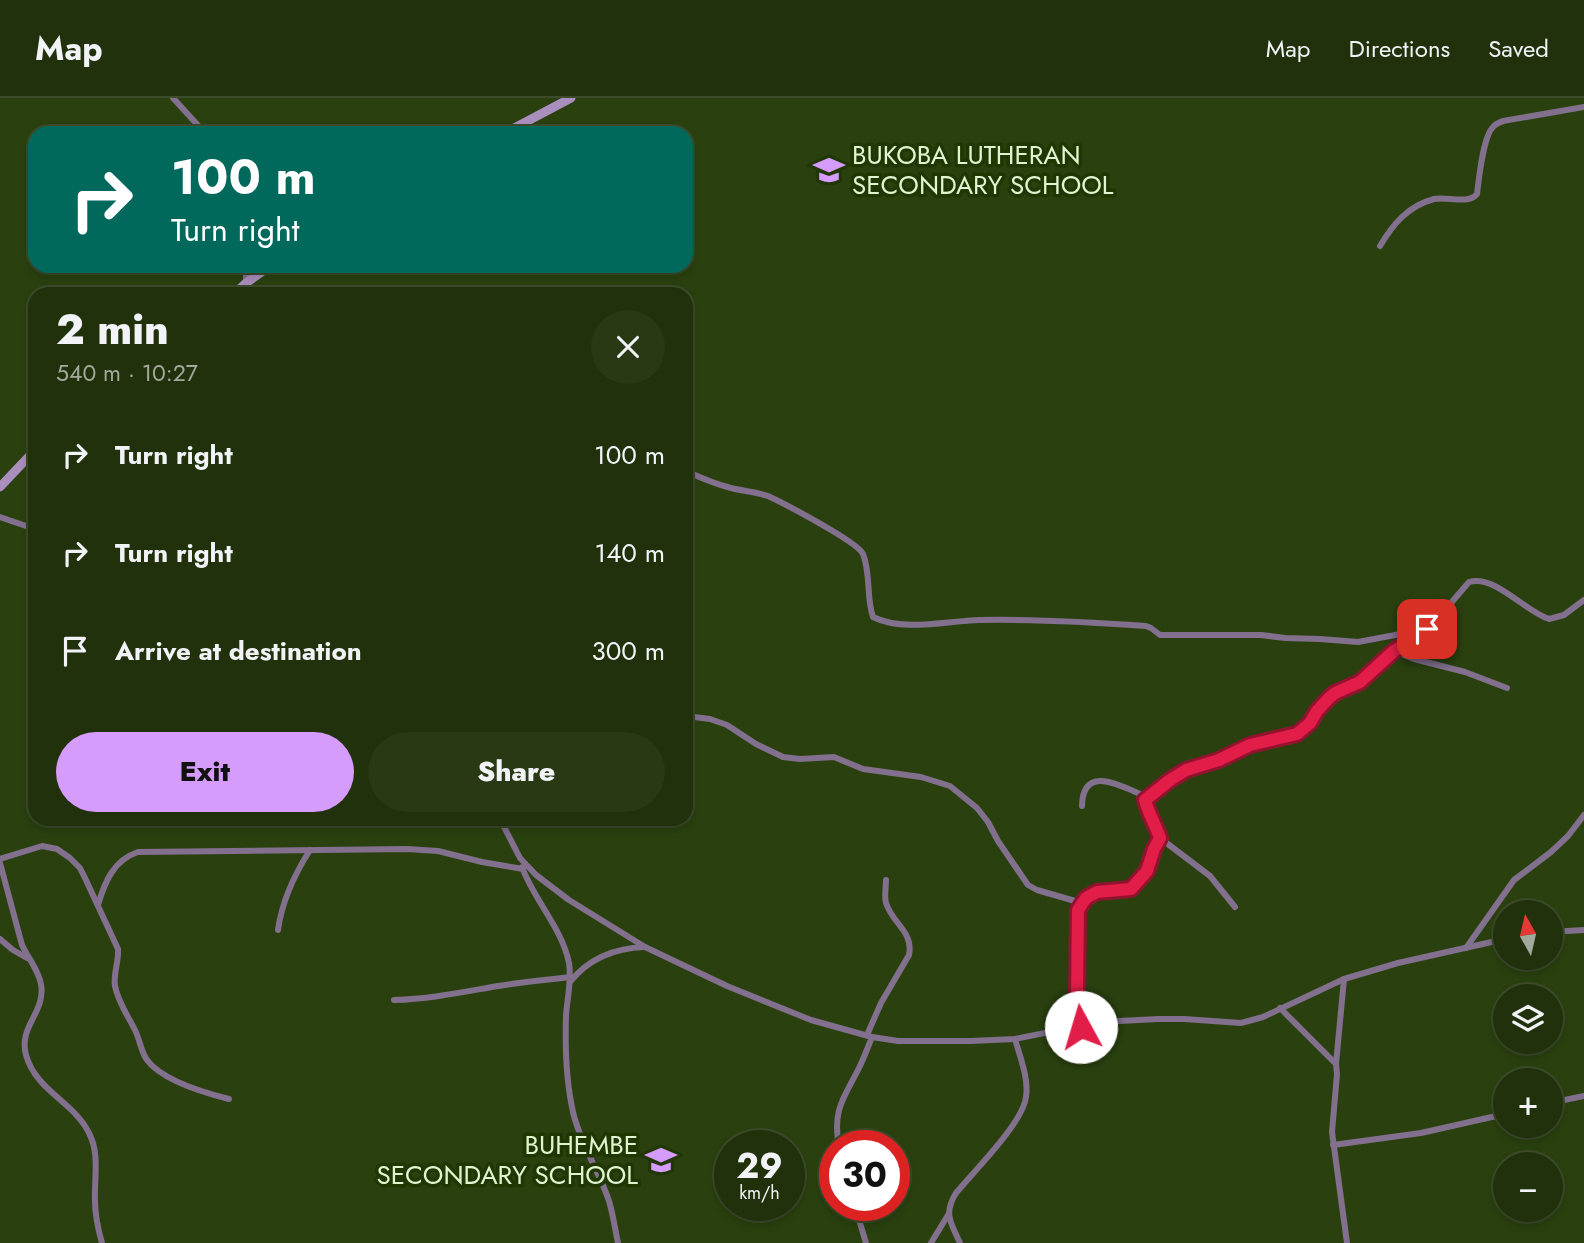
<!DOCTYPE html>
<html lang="en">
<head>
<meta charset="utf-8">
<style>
  body { margin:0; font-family:Jost,sans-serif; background:#283914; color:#f1f3f6; height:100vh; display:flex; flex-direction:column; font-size:26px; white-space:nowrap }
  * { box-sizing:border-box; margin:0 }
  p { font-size:23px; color:#a2a99d }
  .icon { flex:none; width:38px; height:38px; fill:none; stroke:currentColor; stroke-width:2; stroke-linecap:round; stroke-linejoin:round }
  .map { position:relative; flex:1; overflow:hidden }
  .panel { position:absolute; left:28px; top:189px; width:665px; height:539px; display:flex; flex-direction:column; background:#20310b; border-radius:21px; box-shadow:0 4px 10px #0003,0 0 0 2px #3d4c2c }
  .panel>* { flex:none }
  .guide { position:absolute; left:28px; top:28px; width:665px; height:147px; border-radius:21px; box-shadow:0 4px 10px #0003,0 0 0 2px #3d4c2c; background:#00695c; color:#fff; overflow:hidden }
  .needle { width:46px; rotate:352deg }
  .tools { position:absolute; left:1493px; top:802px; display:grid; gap:14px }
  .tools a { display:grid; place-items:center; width:70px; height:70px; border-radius:50%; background:#20310b; box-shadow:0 4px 10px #0003,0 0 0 2px #3d4c2c; font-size:35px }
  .speed { position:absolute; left:714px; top:1032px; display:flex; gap:14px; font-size:35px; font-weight:700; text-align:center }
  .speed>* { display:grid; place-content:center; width:91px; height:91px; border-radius:50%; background:#20310b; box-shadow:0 4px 10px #0003,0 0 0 2px #3d4c2c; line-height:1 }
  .speed small { font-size:18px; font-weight:400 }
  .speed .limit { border:10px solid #d22; background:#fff; color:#111 }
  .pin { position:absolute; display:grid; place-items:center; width:60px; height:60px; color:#fff; margin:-30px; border-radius:14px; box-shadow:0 4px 10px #0006 }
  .me { position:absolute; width:77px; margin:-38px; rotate:354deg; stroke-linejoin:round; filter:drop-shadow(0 0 5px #0008) }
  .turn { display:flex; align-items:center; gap:24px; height:147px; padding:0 28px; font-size:32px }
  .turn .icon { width:91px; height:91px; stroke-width:2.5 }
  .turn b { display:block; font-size:49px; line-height:60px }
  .round { display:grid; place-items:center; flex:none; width:74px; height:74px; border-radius:37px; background:#283914 }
  .summary { display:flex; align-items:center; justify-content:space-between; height:119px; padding:0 28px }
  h1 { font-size:42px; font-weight:800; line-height:52px }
  .button { display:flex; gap:14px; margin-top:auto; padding:14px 28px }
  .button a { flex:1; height:80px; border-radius:42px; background:#d59cfb; color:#111; font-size:28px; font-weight:800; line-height:80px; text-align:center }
  .button a+a { background:#283914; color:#f1f3f6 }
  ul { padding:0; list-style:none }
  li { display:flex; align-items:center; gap:21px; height:98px; padding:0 28px }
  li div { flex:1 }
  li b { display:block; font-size:26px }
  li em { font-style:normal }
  header { display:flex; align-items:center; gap:42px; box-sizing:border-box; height:98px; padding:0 35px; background:#20310b; border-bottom:2px solid #3d4c2c }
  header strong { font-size:33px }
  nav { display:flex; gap:38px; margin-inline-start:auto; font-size:24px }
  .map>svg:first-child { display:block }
</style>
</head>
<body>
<header>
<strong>Map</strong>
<nav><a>Map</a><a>Directions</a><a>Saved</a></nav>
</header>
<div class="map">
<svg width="1584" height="1145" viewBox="0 0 1584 1145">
  <rect width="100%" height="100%" fill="#2a410f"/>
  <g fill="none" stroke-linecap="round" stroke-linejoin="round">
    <g stroke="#82708e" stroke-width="6">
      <polyline points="173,0 205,35"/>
      <path d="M 1380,148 C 1393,126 1408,108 1434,101 C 1447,98 1468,107 1477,96 C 1479,80 1483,39 1493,29 C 1496,25 1499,25 1503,23 L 1584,9"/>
      <polyline points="246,185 246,168"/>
      <path d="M 686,373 C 701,380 715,386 731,390 C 743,393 756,394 768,398 C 783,405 858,444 863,456 C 871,476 866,499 873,519 C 903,534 946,523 979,522 C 1034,521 1091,524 1146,528 L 1151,530 L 1160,537 L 1261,537 L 1285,540 L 1320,541 L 1358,544 L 1427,531"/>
      <polyline points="0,419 35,431"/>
      <polyline points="1394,553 1414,561 1465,574 1507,590"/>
      <polyline points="686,618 710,621 727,627 756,646 783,659 800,661 834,659 863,671 921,679 950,688 977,710 988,724 998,743 1028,787 1037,792 1082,805"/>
      <path d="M 1082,708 C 1083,663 1125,691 1148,699"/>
      <polyline points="500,721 520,760 536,777 569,802 645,849 727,888 811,922 872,939 898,943 971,943 1015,941 1100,924 1158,921 1184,921 1241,925 1263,919 1344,881 1398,865 1505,841"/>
      <path d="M 0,761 L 42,748 L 57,751 L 70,760 L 80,770 L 85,780 L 118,851 C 119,864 113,876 115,888 C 118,904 128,918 135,932 C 140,942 141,954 147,962 C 163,983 205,995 229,1001"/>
      <path d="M 0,765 L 22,847 C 28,860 38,871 41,886 C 46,915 18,928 26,957 C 36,993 74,1004 89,1035 C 100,1056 94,1080 95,1103 C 95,1118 98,1131 102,1145"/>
      <path d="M 522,769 C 534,802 562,830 569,865 C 572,883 567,900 566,918 C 565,949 566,983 573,1014 C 580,1045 599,1073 609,1103 C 613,1116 615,1131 618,1145"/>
      <path d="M 98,807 C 105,783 114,762 138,754 L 407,751 L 438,753 L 482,764 L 523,771"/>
      <path d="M 1235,809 L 1210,778 L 1160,740 L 1152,718 L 1145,706 L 1145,702 L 1148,699 L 1186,672 L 1219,661 L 1250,647 L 1297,636 L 1310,625 L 1317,613 L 1329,599 L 1335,595 L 1360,584 L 1394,553 L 1427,531 L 1445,512 L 1469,484 C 1494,476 1523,512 1549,521 L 1564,517 L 1584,502"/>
      <path d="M 278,832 C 282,803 294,777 310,752"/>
      <polyline points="1550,834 1584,832"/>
      <polyline points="0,841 13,852 27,860"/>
      <polyline points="1466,850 1514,782 1551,754 1568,738 1584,717"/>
      <path d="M 570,884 C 589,860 615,850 645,849"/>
      <path d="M 394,902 C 430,901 463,894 498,888 C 522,884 546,882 570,879"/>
      <polyline points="1280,910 1336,966 1337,976 1332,1034 1347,1145"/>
      <path d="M 1081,929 L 1077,899 L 1078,812 C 1092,783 1110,801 1130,791 C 1149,782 1151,756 1160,740"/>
      <path d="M 867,937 L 881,905 L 909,857 C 914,834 892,825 886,805 C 884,798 886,790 886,782"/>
      <polyline points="1336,966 1344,881"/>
      <polyline points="1550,1005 1584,998"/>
      <polyline points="1333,1047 1421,1035 1505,1016"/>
      <path d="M 839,1048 C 832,1012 844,1000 859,970 C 864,960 868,949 872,939"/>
      <polyline points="855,1108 866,1145"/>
      <polyline points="931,1145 948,1117"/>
      <path d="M 960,1145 C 951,1125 943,1116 956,1095 C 974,1073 1023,1025 1026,999 C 1029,981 1020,959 1015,941"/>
    </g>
    <g stroke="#aa8ebe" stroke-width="9">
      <polyline points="505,35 571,0"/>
      <polyline points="234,196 246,185 270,168"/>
      <polyline points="0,389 35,352"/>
    </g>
  </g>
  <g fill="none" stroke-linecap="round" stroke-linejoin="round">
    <defs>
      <path id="route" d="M 1081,929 L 1077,898 L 1078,812 L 1086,800 L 1097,794 L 1131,791 L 1147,773 L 1154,751 L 1160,740 C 1156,728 1147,712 1145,702 L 1170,682 L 1186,672 L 1219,662 L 1250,647 L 1297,636 L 1310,625 L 1317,613 L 1329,600 L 1335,595 L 1360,584 L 1394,553 L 1427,531"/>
    </defs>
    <use href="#route" stroke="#92132f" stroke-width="18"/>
    <use href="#route" stroke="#e11d48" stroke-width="12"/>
  </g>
  <defs>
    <symbol id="school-bare" viewBox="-9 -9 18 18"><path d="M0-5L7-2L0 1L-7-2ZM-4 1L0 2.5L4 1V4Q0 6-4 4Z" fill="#d59cfb" stroke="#203603" stroke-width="2.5" paint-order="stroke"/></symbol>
  </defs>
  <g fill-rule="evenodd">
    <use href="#school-bare" x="807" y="50" width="44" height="44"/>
    <use href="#school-bare" x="639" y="1040" width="44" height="44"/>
  </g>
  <g text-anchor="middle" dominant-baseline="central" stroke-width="7" stroke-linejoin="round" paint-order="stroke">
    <g font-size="26" fill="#e1f4d1" stroke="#203603" text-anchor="start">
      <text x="852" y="57">BUKOBA LUTHERAN<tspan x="852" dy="30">SECONDARY SCHOOL</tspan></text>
      <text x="638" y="1047" text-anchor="end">BUHEMBE<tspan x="638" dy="30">SECONDARY SCHOOL</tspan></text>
    </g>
  </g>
</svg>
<div class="tools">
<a><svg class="needle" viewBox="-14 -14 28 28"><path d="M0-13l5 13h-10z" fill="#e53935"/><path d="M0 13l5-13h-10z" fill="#a2a99d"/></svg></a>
<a><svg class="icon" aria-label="layers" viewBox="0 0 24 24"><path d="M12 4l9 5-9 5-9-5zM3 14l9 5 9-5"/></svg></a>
<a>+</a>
<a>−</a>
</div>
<div class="speed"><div>29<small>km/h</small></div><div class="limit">30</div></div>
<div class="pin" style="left:1427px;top:531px;background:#d93025"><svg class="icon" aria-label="arrive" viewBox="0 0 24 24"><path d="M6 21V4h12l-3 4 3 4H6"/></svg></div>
<svg class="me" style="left:1081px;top:929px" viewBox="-20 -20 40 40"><circle r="19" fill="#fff"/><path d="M0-13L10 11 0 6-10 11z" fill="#e11d48"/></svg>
<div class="guide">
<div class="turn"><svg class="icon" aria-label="right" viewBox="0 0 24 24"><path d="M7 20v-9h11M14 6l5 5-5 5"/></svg><div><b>100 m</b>Turn right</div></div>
</div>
<section class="panel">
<div class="summary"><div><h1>2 min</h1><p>540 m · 10:27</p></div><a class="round"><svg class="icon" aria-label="close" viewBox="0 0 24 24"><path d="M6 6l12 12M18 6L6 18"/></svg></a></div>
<ul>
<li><svg class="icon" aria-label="right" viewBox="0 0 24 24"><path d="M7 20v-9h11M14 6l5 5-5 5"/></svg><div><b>Turn right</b></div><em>100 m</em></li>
<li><svg class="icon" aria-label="right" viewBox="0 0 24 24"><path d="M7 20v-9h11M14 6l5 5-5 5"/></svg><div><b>Turn right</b></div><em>140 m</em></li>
<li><svg class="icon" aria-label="arrive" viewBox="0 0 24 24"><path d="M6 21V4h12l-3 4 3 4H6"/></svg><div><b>Arrive at destination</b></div><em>300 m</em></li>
</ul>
<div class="button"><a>Exit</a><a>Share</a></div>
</section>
</div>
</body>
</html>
